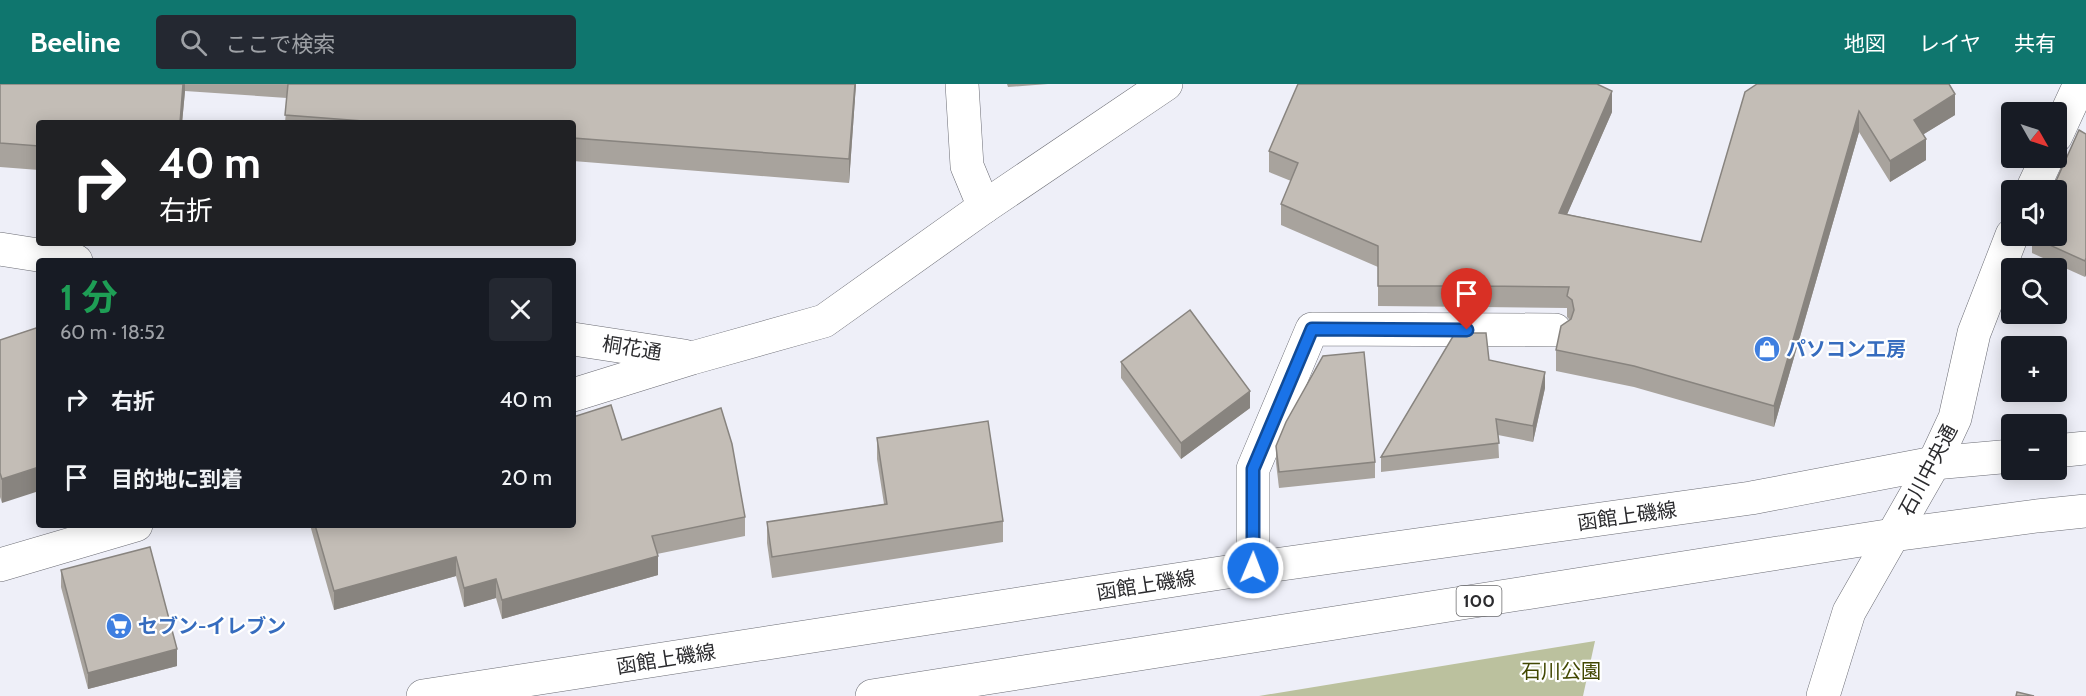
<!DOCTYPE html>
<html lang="ja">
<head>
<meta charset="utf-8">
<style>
  body { margin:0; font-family:Cabin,"Noto Sans JP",sans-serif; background:#242831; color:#f1f3f6; height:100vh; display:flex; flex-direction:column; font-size:22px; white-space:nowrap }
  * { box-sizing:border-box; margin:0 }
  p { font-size:20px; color:#9ea1a6 }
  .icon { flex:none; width:33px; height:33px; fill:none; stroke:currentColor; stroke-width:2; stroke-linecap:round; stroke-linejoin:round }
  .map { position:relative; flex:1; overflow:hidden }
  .panel { position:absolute; left:36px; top:174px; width:540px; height:270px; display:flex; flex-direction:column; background:#171b24; border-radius:6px; box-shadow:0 3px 15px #0003 }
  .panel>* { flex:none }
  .hud { position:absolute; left:36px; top:36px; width:540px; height:126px; border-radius:6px; box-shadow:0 3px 15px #0003; background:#202124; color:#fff; overflow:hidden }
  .needle { width:39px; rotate:129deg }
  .buttons { position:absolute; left:2001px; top:18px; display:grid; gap:12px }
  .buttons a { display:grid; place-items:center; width:66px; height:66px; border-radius:6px; background:#171b24; box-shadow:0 3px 15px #0003; font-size:30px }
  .pin { position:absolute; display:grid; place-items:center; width:51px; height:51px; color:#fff; margin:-62px -26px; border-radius:50% 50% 50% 0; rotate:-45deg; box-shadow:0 0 6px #0007 }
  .pin .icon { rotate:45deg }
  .me { position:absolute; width:66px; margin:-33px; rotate:1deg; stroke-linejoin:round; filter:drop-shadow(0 0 4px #0008) }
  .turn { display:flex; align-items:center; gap:21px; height:126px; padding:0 24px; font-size:27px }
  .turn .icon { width:78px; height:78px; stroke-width:2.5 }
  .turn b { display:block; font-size:42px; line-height:51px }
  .round { display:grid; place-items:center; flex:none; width:63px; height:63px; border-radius:6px; background:#242831 }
  .summary { display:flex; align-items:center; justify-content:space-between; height:102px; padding:0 24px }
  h1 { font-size:36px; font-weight:700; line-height:45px; color:#1e9e55 }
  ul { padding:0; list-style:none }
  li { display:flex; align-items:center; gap:18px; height:78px; padding:0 24px }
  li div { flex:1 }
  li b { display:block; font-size:22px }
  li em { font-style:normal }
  header { display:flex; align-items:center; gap:36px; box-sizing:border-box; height:84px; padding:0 30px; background:#0f766e; color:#fff }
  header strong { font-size:28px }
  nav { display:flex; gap:33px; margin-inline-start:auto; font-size:21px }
  .search { width:420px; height:54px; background:#242831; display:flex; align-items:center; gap:15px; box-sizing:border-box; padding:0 21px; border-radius:6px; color:#9ea1a6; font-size:22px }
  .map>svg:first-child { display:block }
</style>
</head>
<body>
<header>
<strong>Beeline</strong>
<div class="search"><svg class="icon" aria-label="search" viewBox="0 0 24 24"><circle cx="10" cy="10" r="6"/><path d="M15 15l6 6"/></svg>ここで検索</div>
<nav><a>地図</a><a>レイヤ</a><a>共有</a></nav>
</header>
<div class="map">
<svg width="2086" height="612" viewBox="0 0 2086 612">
  <rect width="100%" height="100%" fill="#eeeff8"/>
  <polygon fill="#bbc19e" points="1595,557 1583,612 1259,612"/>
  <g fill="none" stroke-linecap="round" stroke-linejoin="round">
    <defs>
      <g id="street">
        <polyline points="962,0 967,82 984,123"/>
        <polyline points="1253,484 1253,385 1312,245 1555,246"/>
      </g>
      <g id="secondary">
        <polyline points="2056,52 2080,0"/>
        <polyline points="2032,106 2047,74"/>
        <polyline points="0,165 76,177"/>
        <polyline points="573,255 684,272"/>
        <polyline points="573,311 692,274 824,237 984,123 1166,0"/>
        <polyline points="0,481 136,441"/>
        <polyline points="1823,612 1849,528 1934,379 1955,334 1974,249 2012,151"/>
      </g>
      <g id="primary">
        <polyline points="2056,367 2086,364"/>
        <polyline points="423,612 1253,484 1751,414 1934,379 2012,372"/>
        <polyline points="872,612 1893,451 2037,432 2086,427"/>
      </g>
    </defs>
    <use href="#street" stroke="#6b6c74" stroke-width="34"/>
    <use href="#secondary" stroke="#6b6c74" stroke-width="34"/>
    <use href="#primary" stroke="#6b6c74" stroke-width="34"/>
    <use href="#street" stroke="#fff" stroke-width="33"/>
    <use href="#secondary" stroke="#fff" stroke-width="33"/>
    <use href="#primary" stroke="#fff" stroke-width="33"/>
  </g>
  <g fill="#a8a39d">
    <polygon points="0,0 856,0 849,99 573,77 573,39 285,39 287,14 185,7 182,39 39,39 39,86 0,83"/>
    <polygon points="1007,0 1048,0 1008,3"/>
    <polygon points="1745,8 1955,31 1924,50 1926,76 1890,98 1859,48 1774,343 1634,303 1556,287 1556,266 1570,236 1567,233 1567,224 1481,223 1481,227 1478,227 1478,223 1378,222 1378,183 1281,141 1281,120 1291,97 1269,88 1269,67 1612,28 1567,130 1701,158"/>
    <polygon points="2086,50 2086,191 2085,193 2032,169 2032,153"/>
    <polygon points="39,243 2,419 0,413 0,256"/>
    <polygon points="1489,276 1545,304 1533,358 1498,351 1499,374 1381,388 1381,373"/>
    <polygon points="1121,278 1250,324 1181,375 1121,294"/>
    <polygon points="877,354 1003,437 1003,458 772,494 767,459 767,438 884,420 877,375"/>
    <polygon points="622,356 745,433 745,452 657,470 658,491 502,535 496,514 464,523 456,492 334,526 310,441 573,441"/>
    <polygon points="1276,362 1375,378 1375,394 1279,404 1276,379"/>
    <polygon points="61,486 177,582 88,605 61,503"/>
  </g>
  <g fill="#88847f">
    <polygon points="183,0 185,0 185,7 182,39 180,39"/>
    <polygon points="855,0 856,0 849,99 849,75"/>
    <polygon points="1612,7 1612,28 1559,149 1559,129"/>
    <polygon points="1955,10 1955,31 1914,56 1914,36"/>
    <polygon points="1859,27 1859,48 1774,343 1774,322"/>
    <polygon points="1926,55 1926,76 1890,98 1890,77"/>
    <polygon points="2086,174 2086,191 2085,193 2085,177"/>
    <polygon points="1545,288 1545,304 1533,358 1533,342"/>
    <polygon points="1250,307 1250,324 1181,375 1181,359"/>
    <polygon points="39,383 39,407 2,419 2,395"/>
    <polygon points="658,472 658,491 502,535 502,516"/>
    <polygon points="456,473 456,492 334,526 334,507"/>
    <polygon points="496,495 496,514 464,523 464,504"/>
    <polygon points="177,565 177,582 88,605 88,589"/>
  </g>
  <g fill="#c3bdb6" stroke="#88847f" stroke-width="1.5">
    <polygon points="0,0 183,0 180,39 39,39 39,62 0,59"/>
    <polygon points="288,0 855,0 849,75 573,54 573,39 389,39 285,31"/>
    <polygon points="1298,0 1597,0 1612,7 1559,129 1701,158 1745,8 1757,0 1949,0 1955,10 1914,36 1926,55 1890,77 1859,27 1774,322 1634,282 1556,266 1561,242 1571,235 1574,226 1572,216 1567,212 1569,203 1481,202 1481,206 1478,206 1480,202 1378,202 1378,162 1281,120 1298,79 1269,67"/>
    <polygon points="2079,46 2086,50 2086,174 2085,177 2032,153 2033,152 2056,152 2056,106 2052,106"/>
    <polygon points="1190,226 1250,307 1181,359 1121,278"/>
    <polygon points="39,243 39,383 2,395 0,389 0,256"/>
    <polygon points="1455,249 1486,249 1489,276 1545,288 1533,342 1496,335 1499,359 1381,373"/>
    <polygon points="1364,268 1375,378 1279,388 1276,362 1286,338 1323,272"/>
    <polygon points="611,321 622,356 721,324 732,360 745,433 652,452 658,472 502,516 496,495 464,504 456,473 334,507 315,441 573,441 573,333"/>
    <polygon points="988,337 1003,437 772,473 767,438 887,420 877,354"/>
    <polygon points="150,463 177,565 88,589 61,486"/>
    <polygon points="2017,608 2034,612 2016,612"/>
  </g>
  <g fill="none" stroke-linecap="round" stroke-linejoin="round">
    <defs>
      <polyline id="route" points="1253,484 1253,385 1312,245 1467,246"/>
    </defs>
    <use href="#route" stroke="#114b97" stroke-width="15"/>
    <use href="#route" stroke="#1a73e8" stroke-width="10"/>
  </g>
  <defs>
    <symbol id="shop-disc" viewBox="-11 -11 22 22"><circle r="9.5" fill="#3f7fe0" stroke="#fff"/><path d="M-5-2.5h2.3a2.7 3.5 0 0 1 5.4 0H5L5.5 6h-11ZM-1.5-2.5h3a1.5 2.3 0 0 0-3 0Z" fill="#fff"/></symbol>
    <symbol id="supermarket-disc" viewBox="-11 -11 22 22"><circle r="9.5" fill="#3f7fe0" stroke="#fff"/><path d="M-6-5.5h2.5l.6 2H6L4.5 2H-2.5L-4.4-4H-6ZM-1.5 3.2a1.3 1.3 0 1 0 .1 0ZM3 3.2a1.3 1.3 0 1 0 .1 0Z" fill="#fff"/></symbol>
  </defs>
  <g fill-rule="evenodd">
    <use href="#shop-disc" x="1752" y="250" width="30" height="30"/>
    <use href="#supermarket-disc" x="104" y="527" width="30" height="30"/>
  </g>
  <g text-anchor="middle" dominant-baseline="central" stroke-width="4.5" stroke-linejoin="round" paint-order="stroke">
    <rect fill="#fff" stroke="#6b6b6d" stroke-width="1.5" x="1456.5" y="502" width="45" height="30" rx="4.5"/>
    <g font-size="18" font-weight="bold" fill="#2b2b2e">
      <text x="1479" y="517">100</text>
    </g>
    <g font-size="20" fill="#2b2b2e" stroke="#fff">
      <text transform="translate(632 264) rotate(9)">桐花通</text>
      <text transform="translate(1928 386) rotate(-62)">石川中央通</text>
      <text transform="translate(1627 432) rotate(-8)">函館上磯線</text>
      <text transform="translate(1146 501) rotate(-9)">函館上磯線</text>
      <text transform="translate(666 575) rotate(-9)">函館上磯線</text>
    </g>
    <g font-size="20" font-weight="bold" fill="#366cbe" stroke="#fff" text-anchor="start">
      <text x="1786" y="265">パソコン工房</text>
      <text x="138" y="542">セブン-イレブン</text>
    </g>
    <g font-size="20" fill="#424802" stroke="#fff">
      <text x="1561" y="587">石川公園</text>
    </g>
  </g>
</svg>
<div class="buttons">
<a><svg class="needle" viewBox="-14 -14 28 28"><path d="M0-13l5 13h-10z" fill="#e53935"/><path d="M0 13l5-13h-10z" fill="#9ea1a6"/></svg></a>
<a><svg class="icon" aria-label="sound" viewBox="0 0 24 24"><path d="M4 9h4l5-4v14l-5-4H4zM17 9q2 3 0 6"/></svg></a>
<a><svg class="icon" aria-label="search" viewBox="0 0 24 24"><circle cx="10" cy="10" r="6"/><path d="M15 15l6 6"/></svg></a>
<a>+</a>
<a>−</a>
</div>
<div class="pin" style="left:1467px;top:246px;background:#d93025"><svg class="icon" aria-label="arrive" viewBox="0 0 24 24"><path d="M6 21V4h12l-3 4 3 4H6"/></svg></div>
<svg class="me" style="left:1253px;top:484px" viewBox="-20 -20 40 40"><circle r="17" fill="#1a73e8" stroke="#fff" stroke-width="3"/><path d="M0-11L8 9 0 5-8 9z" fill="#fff"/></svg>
<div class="hud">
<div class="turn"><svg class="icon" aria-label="right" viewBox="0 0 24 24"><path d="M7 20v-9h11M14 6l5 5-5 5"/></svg><div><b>40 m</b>右折</div></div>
</div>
<section class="panel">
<div class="summary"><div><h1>1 分</h1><p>60 m · 18:52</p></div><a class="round"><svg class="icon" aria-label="close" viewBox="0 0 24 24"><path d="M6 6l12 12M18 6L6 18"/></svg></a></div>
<ul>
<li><svg class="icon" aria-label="right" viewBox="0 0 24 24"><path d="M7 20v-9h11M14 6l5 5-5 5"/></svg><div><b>右折</b></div><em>40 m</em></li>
<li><svg class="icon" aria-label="arrive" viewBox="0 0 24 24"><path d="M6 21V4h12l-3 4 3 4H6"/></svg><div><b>目的地に到着</b></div><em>20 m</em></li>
</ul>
</section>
</div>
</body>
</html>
